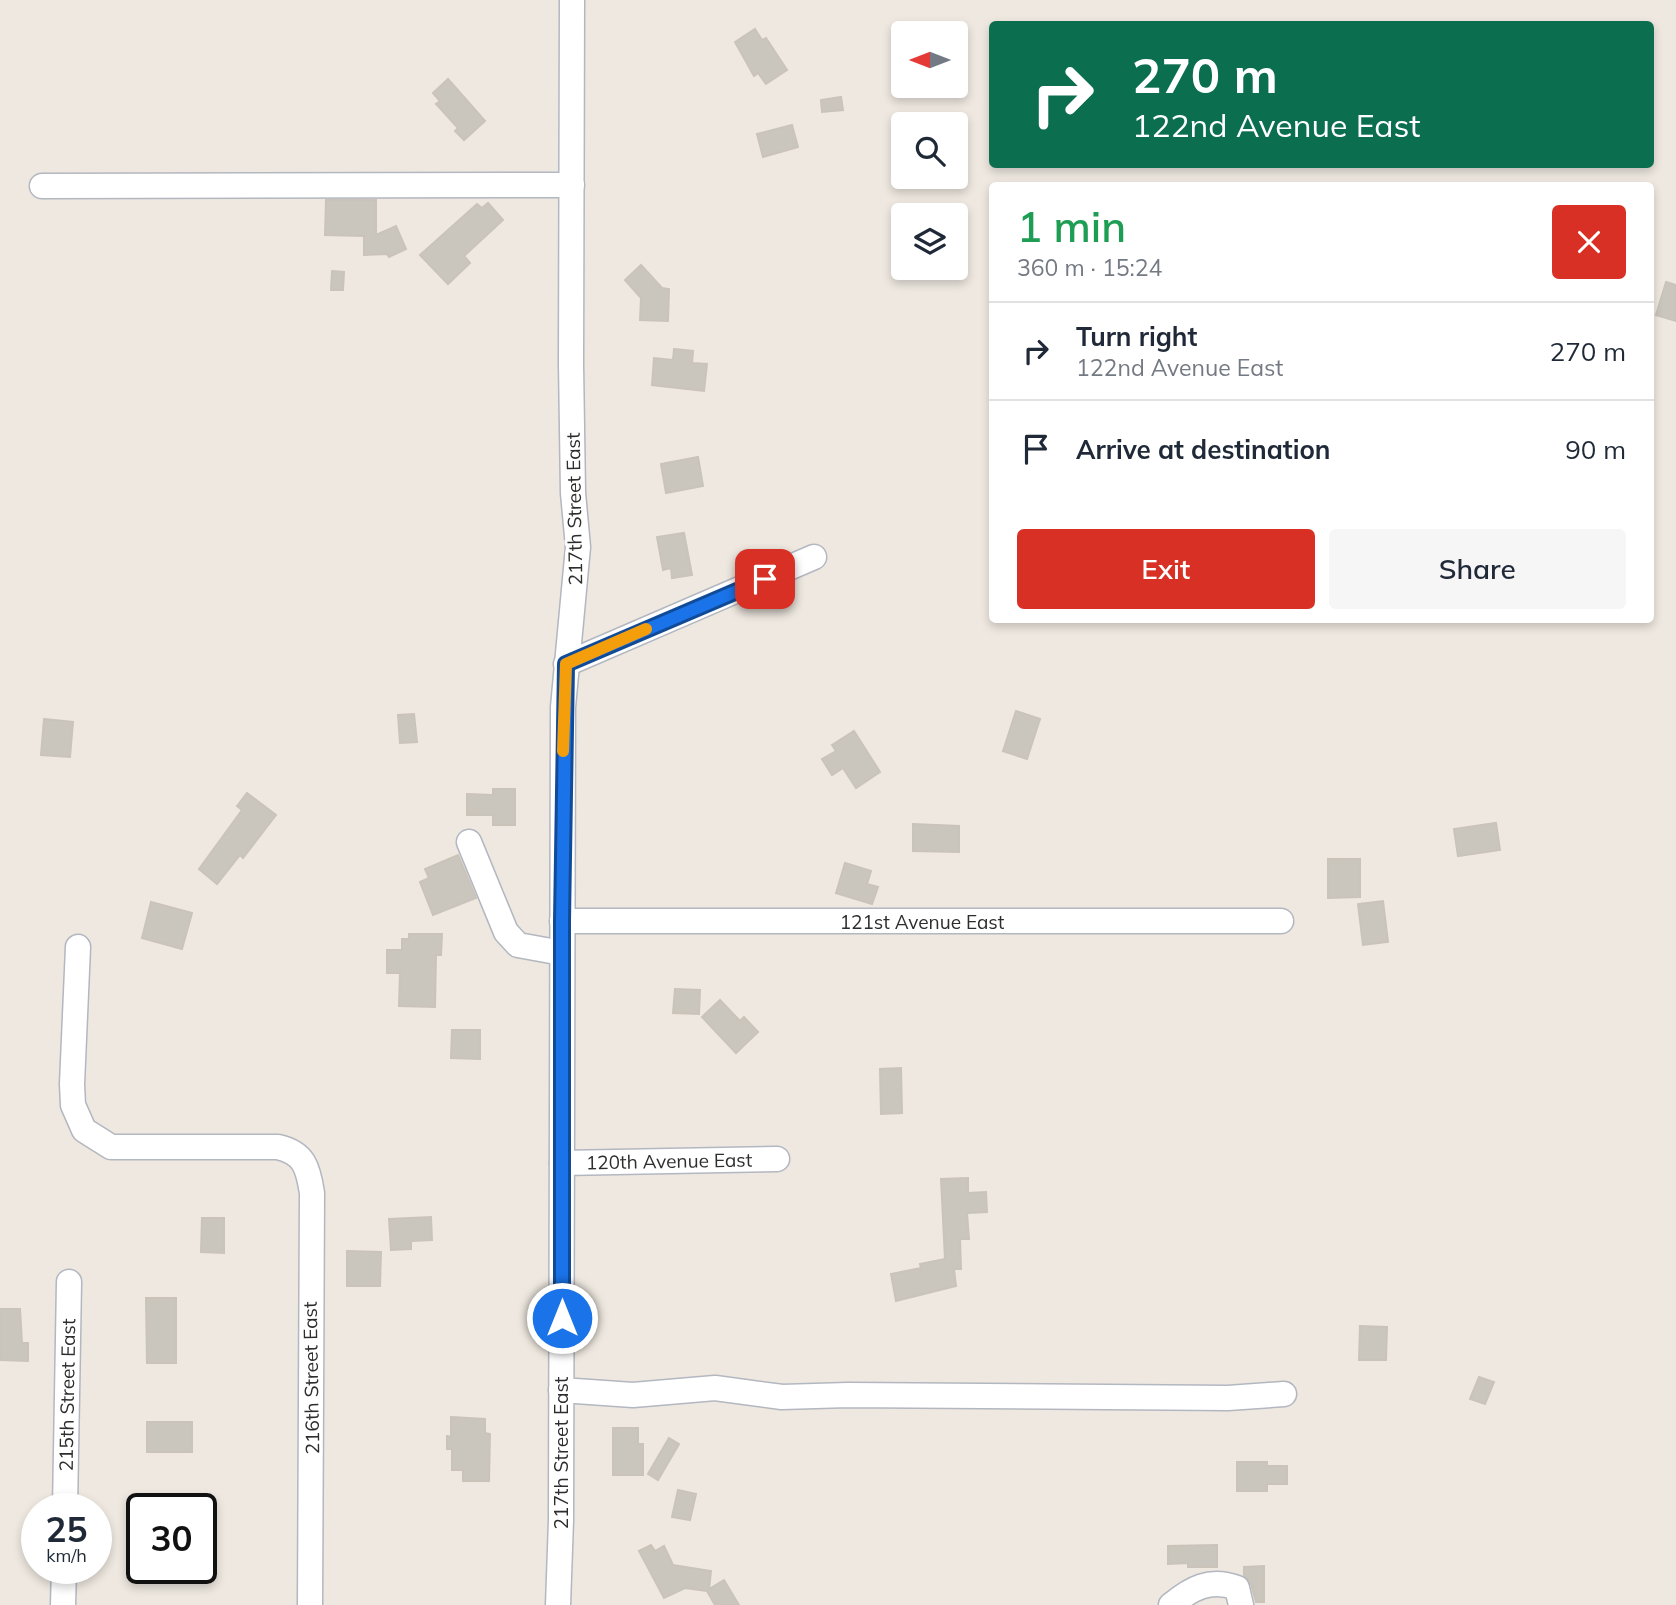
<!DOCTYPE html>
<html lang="en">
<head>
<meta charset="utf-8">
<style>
  body { margin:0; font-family:Mulish,sans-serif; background:#f6f6f7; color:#1f2937; height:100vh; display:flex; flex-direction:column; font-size:26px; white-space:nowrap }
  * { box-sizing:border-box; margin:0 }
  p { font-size:23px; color:#747a83 }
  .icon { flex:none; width:38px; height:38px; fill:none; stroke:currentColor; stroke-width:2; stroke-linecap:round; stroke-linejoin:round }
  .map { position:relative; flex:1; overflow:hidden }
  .panel { position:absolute; left:989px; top:182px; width:665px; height:441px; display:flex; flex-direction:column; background:#fff; border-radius:7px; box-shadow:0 4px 10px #0003 }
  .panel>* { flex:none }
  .hud { position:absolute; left:989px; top:21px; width:665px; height:147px; border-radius:7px; box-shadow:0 4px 10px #0003; background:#0b6e4f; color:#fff; overflow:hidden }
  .needle { width:46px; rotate:270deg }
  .tools { position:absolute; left:891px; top:21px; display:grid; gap:14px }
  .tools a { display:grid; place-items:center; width:77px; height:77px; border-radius:7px; background:#fff; box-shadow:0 4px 10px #0003; font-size:35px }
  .speed { position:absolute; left:21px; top:1493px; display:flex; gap:14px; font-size:35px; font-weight:700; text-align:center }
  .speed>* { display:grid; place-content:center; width:91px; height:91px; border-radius:50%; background:#fff; box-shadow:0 4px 10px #0003; line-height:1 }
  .speed small { font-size:18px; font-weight:400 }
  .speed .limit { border:4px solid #111; border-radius:10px; background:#fff; color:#111 }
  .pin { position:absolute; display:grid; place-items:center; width:60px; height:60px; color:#fff; margin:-30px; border-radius:14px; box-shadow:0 4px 10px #0006 }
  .me { position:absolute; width:77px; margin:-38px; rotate:0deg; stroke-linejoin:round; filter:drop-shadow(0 0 5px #0008) }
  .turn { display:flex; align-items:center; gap:24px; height:147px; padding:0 28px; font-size:32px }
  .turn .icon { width:91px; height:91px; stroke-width:2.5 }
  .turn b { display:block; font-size:49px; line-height:60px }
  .round { display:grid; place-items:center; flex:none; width:74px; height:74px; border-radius:7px; background:#f6f6f7 }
  .overview { display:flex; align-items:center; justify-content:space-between; height:119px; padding:0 28px }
  h1 { font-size:42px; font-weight:600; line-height:52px; color:#1e9e55 }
  .action { display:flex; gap:14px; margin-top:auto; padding:14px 28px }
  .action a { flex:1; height:80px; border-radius:7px; background:#d93025; color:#fff; font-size:28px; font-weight:600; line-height:80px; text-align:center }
  .action a+a { background:#f6f6f7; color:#1f2937 }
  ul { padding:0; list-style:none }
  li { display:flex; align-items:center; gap:21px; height:98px; padding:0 28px; border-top:2px solid #e0e1e3 }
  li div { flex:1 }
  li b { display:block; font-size:26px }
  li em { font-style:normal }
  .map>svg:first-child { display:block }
</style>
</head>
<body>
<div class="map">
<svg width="1676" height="1605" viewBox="0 0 1676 1605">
  <rect width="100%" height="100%" fill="#eee8e0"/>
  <g fill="#cac6be" stroke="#cac3ba" stroke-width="2">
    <polygon points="755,29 762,40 766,38 787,70 766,84 758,73 754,76 735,42"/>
    <polygon points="448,79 485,121 464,140 455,131 458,128 436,104 440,101 433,93"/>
    <polygon points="841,97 843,110 822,112 821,100"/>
    <polygon points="792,125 798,147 763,157 757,134"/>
    <polygon points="326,200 376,200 376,235 396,226 406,249 389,257 387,254 364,255 364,236 325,235"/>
    <polygon points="488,203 503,220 464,256 470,263 448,284 420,255 477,204 482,208"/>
    <polygon points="641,265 662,288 669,289 668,321 640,320 641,298 625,280"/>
    <polygon points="332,271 344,272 343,290 331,290"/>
    <polygon points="1666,282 1676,285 1676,321 1656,315"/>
    <polygon points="674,349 693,351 692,363 707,364 704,391 652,385 654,358 673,360"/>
    <polygon points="698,457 703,486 666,493 661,464"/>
    <polygon points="684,533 692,575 672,578 671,568 663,570 657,537"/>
    <polygon points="1016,711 1040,719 1027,759 1003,751"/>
    <polygon points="414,714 417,742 400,743 398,715"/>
    <polygon points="44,719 73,722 70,757 41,755"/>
    <polygon points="854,731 880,772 856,788 843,768 832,775 822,759 836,751 832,745"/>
    <polygon points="493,789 515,789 515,825 493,825 493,815 467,815 467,794 493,795"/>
    <polygon points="247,793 276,815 243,858 240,855 217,884 199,869 242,810 237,806"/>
    <polygon points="1496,823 1500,850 1458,856 1454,829"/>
    <polygon points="913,824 959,826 959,852 913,851"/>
    <polygon points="458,855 476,898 433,915 420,882 429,878 425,869"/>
    <polygon points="1328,859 1360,859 1360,897 1328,898"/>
    <polygon points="845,863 871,871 867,884 878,887 872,904 836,893"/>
    <polygon points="1383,901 1388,942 1363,945 1358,904"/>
    <polygon points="151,902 192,913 182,949 142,938"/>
    <polygon points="409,934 442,934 441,955 436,955 435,1007 399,1006 400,973 387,973 387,950 402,950 402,939 409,939"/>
    <polygon points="675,989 700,990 699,1014 673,1013"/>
    <polygon points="720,1000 740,1021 744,1017 758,1032 736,1053 702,1017"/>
    <polygon points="452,1030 480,1030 480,1059 451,1058"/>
    <polygon points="901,1068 902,1113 881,1114 880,1069"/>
    <polygon points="968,1178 968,1193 986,1192 987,1212 967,1213 969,1239 960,1239 961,1269 954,1269 956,1286 896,1301 891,1274 921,1268 920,1264 945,1259 941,1179"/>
    <polygon points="431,1217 432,1240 411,1241 411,1249 391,1250 389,1219"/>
    <polygon points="202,1218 224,1218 224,1253 201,1252"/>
    <polygon points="347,1251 381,1252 380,1286 347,1286"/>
    <polygon points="146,1298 176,1298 176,1363 147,1363"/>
    <polygon points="0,1309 20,1309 22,1343 28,1343 28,1361 0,1360"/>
    <polygon points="1360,1326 1387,1327 1386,1360 1359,1360"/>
    <polygon points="1479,1377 1494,1382 1485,1404 1470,1399"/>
    <polygon points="451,1417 485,1419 485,1433 490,1434 489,1481 463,1481 463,1470 452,1470 452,1449 447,1449 447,1436 451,1437"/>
    <rect x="147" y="1422" width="45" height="30"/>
    <polygon points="613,1428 638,1428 638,1444 643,1444 643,1475 613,1475"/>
    <polygon points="669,1438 679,1444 658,1480 648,1474"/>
    <polygon points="1237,1462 1267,1462 1267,1466 1287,1466 1287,1484 1267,1484 1267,1491 1237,1491"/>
    <polygon points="678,1490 696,1494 690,1520 672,1517"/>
    <rect x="138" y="1494" width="42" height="14"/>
    <polygon points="651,1545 655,1551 664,1546 673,1565 711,1571 709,1589 724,1580 739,1605 715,1605 707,1591 685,1588 664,1598 639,1551"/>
    <polygon points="1217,1545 1217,1567 1188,1567 1188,1563 1168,1564 1168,1546"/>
    <polygon points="1264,1566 1264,1602 1256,1602 1251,1584 1244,1575 1244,1567"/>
  </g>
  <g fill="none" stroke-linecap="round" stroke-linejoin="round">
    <defs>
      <g id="minor">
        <polyline points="42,186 572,185"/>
        <polyline points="566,664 814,557"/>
        <polyline points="469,842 506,932 518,945 562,953"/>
        <polyline points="562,921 1281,921"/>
        <path d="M 78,947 L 72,1084 L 73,1105 L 84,1130 L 111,1147 L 278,1147 C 304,1153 308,1167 312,1193 L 310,1605"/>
        <polyline points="562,1163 777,1159"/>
        <polyline points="561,1390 633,1395 715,1388 782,1397 848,1395 1228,1398 1284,1394"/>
        <polyline points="65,1508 69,1282"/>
        <polyline points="63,1605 64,1568"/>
        <polyline points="558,1605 561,1520 563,707 578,547 573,493 571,364 572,0"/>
        <path d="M 1171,1605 C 1192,1588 1210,1578 1237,1588 L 1241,1605"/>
      </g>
    </defs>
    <use href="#minor" stroke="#b3b7c0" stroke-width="27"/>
    <use href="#minor" stroke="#fff" stroke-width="24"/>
  </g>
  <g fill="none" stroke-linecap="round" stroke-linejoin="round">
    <defs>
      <polyline id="route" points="562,1318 562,921 566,664 765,579"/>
    </defs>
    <use href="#route" stroke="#114b97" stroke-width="18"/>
    <use href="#route" stroke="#1a73e8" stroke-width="12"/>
    <polyline stroke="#f59e0b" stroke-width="12" points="563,751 566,664 646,629"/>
  </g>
  <g text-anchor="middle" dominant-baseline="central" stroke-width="6" stroke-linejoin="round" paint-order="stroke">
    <g font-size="19" fill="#2d2d2d" stroke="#fff">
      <text transform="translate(574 509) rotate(-91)">217th Street East</text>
      <text x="922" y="922">121st Avenue East</text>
      <text transform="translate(669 1161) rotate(-1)">120th Avenue East</text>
      <text transform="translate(311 1378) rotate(-91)">216th Street East</text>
      <text transform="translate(67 1395) rotate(-89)">215th Street East</text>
      <text transform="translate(561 1453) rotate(-90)">217th Street East</text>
    </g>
  </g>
</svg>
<div class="tools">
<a><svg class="needle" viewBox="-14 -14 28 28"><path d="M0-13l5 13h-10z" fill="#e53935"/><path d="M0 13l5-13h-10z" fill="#747a83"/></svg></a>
<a><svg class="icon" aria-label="search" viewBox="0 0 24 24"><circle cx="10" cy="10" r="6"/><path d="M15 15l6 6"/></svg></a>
<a><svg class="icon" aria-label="layers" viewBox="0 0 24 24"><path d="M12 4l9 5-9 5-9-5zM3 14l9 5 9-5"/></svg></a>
</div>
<div class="speed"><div>25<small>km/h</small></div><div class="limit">30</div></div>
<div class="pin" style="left:765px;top:579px;background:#d93025"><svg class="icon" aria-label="arrive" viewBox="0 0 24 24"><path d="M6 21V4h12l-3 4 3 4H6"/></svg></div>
<svg class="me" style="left:562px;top:1318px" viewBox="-20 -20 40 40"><circle r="17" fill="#1a73e8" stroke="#fff" stroke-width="3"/><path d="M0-11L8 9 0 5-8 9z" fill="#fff"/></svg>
<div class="hud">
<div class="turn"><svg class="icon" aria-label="right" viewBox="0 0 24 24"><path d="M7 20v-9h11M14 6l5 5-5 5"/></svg><div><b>270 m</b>122nd Avenue East</div></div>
</div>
<section class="panel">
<div class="overview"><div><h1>1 min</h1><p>360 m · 15:24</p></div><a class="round" style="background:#d93025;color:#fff"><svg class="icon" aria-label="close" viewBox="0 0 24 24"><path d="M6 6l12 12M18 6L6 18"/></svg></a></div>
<ul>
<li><svg class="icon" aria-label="right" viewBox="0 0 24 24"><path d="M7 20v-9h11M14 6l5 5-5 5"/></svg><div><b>Turn right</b><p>122nd Avenue East</p></div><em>270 m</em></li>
<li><svg class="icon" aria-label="arrive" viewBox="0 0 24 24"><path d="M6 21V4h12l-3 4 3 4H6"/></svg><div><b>Arrive at destination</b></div><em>90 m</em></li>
</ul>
<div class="action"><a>Exit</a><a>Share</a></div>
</section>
</div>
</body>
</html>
